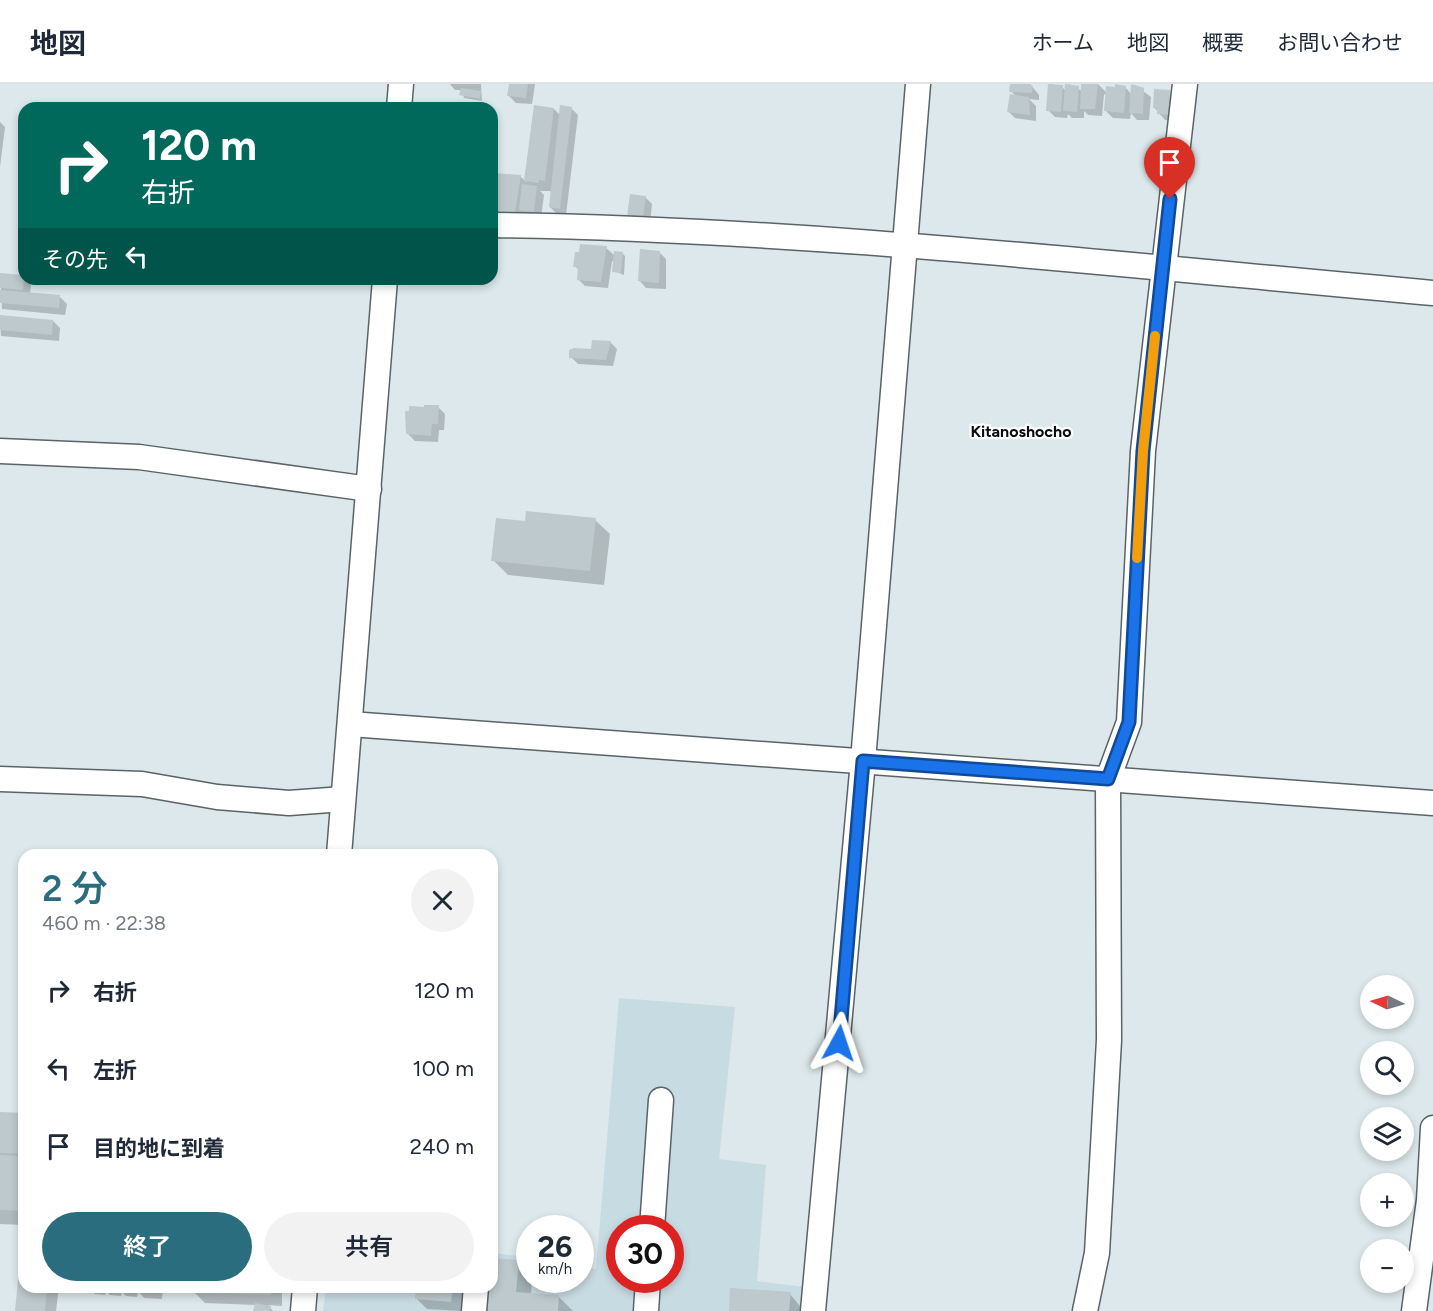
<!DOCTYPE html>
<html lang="ja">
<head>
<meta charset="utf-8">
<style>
  body { margin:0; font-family:Figtree,"Noto Sans JP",sans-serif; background:#f2f2f3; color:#1f2937; height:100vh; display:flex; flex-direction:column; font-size:22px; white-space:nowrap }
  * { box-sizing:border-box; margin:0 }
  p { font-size:20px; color:#747a83 }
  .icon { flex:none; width:33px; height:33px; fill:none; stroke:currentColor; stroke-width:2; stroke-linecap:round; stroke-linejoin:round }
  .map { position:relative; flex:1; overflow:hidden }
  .drawer { position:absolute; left:18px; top:765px; width:480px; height:444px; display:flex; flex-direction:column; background:#fff; border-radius:18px; box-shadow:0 3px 9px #0003 }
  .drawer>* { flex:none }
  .top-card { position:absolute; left:18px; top:18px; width:480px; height:183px; border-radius:18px; box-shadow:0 3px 9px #0003; background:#00695c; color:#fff; overflow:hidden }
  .needle { width:39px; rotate:275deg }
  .buttons { position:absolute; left:1360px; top:891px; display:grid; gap:12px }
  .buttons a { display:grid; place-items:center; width:54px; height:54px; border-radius:50%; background:#fff; box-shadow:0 3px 9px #0003; font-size:30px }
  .speed { position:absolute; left:516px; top:1131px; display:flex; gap:12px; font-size:30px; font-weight:700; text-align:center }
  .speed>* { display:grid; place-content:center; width:78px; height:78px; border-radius:50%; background:#fff; box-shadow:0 3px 9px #0003; line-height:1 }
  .speed small { font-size:15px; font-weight:400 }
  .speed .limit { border:9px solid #d22; background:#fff; color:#111 }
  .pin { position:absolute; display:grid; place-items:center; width:51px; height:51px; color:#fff; margin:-62px -26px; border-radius:50% 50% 50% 0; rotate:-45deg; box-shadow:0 0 6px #0007 }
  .pin .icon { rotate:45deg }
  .me { position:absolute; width:66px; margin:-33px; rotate:5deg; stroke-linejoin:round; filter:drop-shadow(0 0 4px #0008) }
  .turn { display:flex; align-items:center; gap:21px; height:126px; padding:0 24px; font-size:27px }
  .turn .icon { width:78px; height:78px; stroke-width:2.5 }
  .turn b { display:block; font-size:42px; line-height:51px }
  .then { display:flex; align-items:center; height:57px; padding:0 24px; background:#0003; gap:12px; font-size:22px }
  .round { display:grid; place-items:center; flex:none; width:63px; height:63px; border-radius:32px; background:#f2f2f3 }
  .overview { display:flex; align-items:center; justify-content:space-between; height:102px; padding:0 24px }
  h1 { font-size:36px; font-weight:600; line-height:45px; color:#2a6d7e }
  .cta { display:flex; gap:12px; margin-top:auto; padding:12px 24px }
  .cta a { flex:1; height:69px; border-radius:36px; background:#2a6d7e; color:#fff; font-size:24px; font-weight:600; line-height:69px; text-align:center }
  .cta a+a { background:#f2f2f3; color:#1f2937 }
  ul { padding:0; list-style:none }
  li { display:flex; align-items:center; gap:18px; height:78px; padding:0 24px }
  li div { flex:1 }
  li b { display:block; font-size:22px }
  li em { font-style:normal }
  header { display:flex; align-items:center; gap:36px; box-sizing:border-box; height:84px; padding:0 30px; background:#fff; border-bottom:2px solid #e0e1e3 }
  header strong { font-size:28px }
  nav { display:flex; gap:33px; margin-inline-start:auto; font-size:21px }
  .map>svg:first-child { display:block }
</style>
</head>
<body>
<header>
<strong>地図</strong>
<nav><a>ホーム</a><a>地図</a><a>概要</a><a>お問い合わせ</a></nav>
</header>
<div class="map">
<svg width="1433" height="1227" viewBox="0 0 1433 1227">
  <rect width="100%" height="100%" fill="#dce8eb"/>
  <path fill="#c7dbe2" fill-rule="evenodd" d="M 619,914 L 735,923 L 719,1075 L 766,1081 L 757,1197 L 805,1203 L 803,1227 L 323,1227 L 326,1203 L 492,1203 L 492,1169 L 529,1173 L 530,1196 L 580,1196 L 581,1182 L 596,1185 ZM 620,1144 L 670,1144 L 670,1196 L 620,1196 Z"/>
  <g fill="#0003">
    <polygon points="450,0 481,0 482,17 464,14 462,6 455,6"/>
    <polygon points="510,0 535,0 532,20 516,19 509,12"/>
    <polygon points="1011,0 1030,0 1039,11 1039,16 1029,15 1036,22 1036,37 1015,34 1008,27 1017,13 1011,7"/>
    <polygon points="1050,0 1062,3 1066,7 1069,0 1082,7 1083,0 1098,0 1107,9 1125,3 1131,10 1132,1 1135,1 1151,13 1149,36 1137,36 1131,29 1130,35 1113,34 1106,27 1107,11 1104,10 1102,32 1088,31 1084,27 1084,34 1072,34 1068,30 1067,34 1055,33 1048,26"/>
    <polygon points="1169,8 1176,15 1177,37 1165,36 1154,23"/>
    <polygon points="536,23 554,25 561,32 571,24 578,31 566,131 557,130 550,123 552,107 540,107 544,111 541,134 492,132 492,90 520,92 526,98"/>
    <polygon points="0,38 5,43 0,83"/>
    <polygon points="645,113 652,120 650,140 636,139 629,132"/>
    <polygon points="606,164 615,172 622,169 625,172 624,191 614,187 614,177 612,177 608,204 585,202 578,195 579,186 575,182"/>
    <polygon points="659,168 666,175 666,205 646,204 639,196"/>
    <polygon points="0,191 24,193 31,200 30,210 60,213 67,220 65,231 2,225"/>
    <polygon points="0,233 53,237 60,244 59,257 1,252"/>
    <polygon points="610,258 617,265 613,282 578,280 571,273"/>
    <polygon points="438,323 445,330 444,346 439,346 438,358 415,357 408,350 406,328"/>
    <polygon points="595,436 610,450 604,501 508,491 493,476 526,438"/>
    <polygon points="0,1029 24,1030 24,1141 0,1140"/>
    <polygon points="24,1156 24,1203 59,1203 56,1227 17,1227"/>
    <polygon points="492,1175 518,1177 530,1189 530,1196 532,1196 531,1211 558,1212 573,1227 485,1227 492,1203"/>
    <polygon points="62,1203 85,1203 85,1205 74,1205 74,1208"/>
    <polygon points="88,1203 163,1203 162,1215 144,1214 138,1207 137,1213 126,1212 122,1208 121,1212 110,1211 106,1207 105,1211 95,1210"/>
    <polygon points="195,1203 282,1203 282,1222 268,1221 273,1227 255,1227 256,1221 205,1219 194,1208"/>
    <polygon points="417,1203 470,1203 469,1219 462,1219 462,1227 427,1225 416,1214"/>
    <polygon points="790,1210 804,1227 730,1227"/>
  </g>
  <g fill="#bdc9cc">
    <polygon points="509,0 528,0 526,14 507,12"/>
    <polygon points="1010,0 1028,0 1033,2 1032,9 1009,8"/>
    <polygon points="1048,0 1063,1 1061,28 1046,27"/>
    <polygon points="1065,0 1079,2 1077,28 1063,27"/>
    <polygon points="1081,0 1098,0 1095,25 1080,25"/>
    <polygon points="1115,0 1126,2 1124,29 1104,27 1106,2 1115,3"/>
    <polygon points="1131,0 1144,4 1143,30 1129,29"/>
    <polygon points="461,4 481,7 480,15 459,11"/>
    <polygon points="1154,5 1170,6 1171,31 1157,30 1157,24 1153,24"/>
    <polygon points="1010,10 1029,13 1030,31 1007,28"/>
    <polygon points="534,21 554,24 545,97 539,96 539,99 524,97"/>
    <polygon points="560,21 572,23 560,125 549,123"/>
    <polygon points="492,89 521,91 514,135 492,134"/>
    <polygon points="522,100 537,102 534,128 519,126"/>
    <polygon points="630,110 646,112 643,134 627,132"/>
    <polygon points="580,160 607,162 601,198 577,196 578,183 573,183 575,168 579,168"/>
    <polygon points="640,165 660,167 659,199 638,197"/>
    <polygon points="614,167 623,168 621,189 612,188"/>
    <polygon points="0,189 24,191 23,206 0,204"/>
    <polygon points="0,206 60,211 59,224 0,219"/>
    <polygon points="0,231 53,236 52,251 0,246"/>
    <polygon points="592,256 611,257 606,276 569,274 569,266 574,264 591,265"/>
    <polygon points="424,321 439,321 438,340 432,340 431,352 406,350 405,327 409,327 409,322 424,323"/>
    <polygon points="526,427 596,434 590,487 491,477 496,434 525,437"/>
    <polygon points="0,1028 24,1029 24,1070 0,1069"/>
    <polygon points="0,1071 24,1072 24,1127 0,1126"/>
    <polygon points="22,1156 24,1203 47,1203 45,1227 15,1227"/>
    <polygon points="492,1174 519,1176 516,1208 559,1211 558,1227 483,1227 485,1203 492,1203"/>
    <polygon points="136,1203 156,1203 156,1209 136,1207"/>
    <polygon points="193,1203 272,1203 271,1211 193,1209"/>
    <polygon points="416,1203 459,1203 458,1209 452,1209 451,1218 415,1215"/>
    <polygon points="730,1204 791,1208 789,1227 729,1227"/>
    <polygon points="255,1219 271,1222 270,1227 253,1227"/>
  </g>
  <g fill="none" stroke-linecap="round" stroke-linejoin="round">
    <defs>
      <g id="minor">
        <polyline points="399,24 401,0"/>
        <path d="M 492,141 C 807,145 1120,181 1433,209"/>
        <polyline points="0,367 139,373 369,405"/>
        <polyline points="350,640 1433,719"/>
        <polyline points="0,695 142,700 217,713 289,719 343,715"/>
        <polyline points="339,771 385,195"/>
        <polyline points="652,1144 661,1016"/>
        <polyline points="303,1227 305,1203"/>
        <polyline points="474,1227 476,1203"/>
        <polyline points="646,1227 648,1196"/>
        <polyline points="813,1227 863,677 918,0"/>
        <polyline points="1085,1227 1097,1169 1109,956 1108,695 1129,638 1143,367 1185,0"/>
        <polyline points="1414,1227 1429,1116 1433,1044"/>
      </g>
    </defs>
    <use href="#minor" stroke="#5a6467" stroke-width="27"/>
    <use href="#minor" stroke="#fff" stroke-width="24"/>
  </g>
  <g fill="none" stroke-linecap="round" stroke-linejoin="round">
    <defs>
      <polyline id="route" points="839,959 863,677 1108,695 1129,638 1143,367 1170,115"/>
    </defs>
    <use href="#route" stroke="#114b97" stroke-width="15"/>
    <use href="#route" stroke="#1a73e8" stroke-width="10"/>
    <polyline stroke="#f59e0b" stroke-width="10" points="1137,474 1143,367 1155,252"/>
  </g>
  <g text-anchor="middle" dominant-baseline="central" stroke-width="4.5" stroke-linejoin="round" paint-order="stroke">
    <g font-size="16" font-weight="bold" fill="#090d0e" stroke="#fff">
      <text x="1021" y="347">Kitanoshocho</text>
    </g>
  </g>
</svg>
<div class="buttons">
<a><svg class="needle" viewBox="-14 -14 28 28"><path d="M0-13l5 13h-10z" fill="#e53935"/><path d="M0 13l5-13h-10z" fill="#747a83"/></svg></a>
<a><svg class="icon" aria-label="search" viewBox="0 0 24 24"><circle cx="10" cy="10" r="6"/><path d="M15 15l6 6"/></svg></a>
<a><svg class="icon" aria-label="layers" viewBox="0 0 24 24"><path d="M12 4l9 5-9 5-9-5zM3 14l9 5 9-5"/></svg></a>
<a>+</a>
<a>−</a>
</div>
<div class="speed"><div>26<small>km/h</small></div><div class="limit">30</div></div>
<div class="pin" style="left:1170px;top:115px;background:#d93025"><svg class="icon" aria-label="arrive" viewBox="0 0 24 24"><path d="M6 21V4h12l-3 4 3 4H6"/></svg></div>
<svg class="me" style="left:839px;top:959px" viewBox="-20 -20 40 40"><path d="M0-17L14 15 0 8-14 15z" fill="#1a73e8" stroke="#fff" stroke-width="4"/></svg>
<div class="top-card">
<div class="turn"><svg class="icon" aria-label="right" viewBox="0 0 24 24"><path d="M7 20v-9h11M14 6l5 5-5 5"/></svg><div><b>120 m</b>右折</div></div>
<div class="then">その先<svg class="icon" aria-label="left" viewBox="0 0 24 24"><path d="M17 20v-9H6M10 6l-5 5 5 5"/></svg></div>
</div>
<section class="drawer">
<div class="overview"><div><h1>2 分</h1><p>460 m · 22:38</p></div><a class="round"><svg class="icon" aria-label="close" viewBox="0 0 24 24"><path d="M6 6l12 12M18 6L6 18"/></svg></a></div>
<ul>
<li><svg class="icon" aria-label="right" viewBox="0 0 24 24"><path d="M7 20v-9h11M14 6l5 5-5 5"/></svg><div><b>右折</b></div><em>120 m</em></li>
<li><svg class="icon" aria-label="left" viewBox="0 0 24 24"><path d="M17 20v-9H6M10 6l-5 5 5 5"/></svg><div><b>左折</b></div><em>100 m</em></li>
<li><svg class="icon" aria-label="arrive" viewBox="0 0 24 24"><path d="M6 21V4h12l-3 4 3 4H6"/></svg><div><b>目的地に到着</b></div><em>240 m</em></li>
</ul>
<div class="cta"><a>終了</a><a>共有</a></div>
</section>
</div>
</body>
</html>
